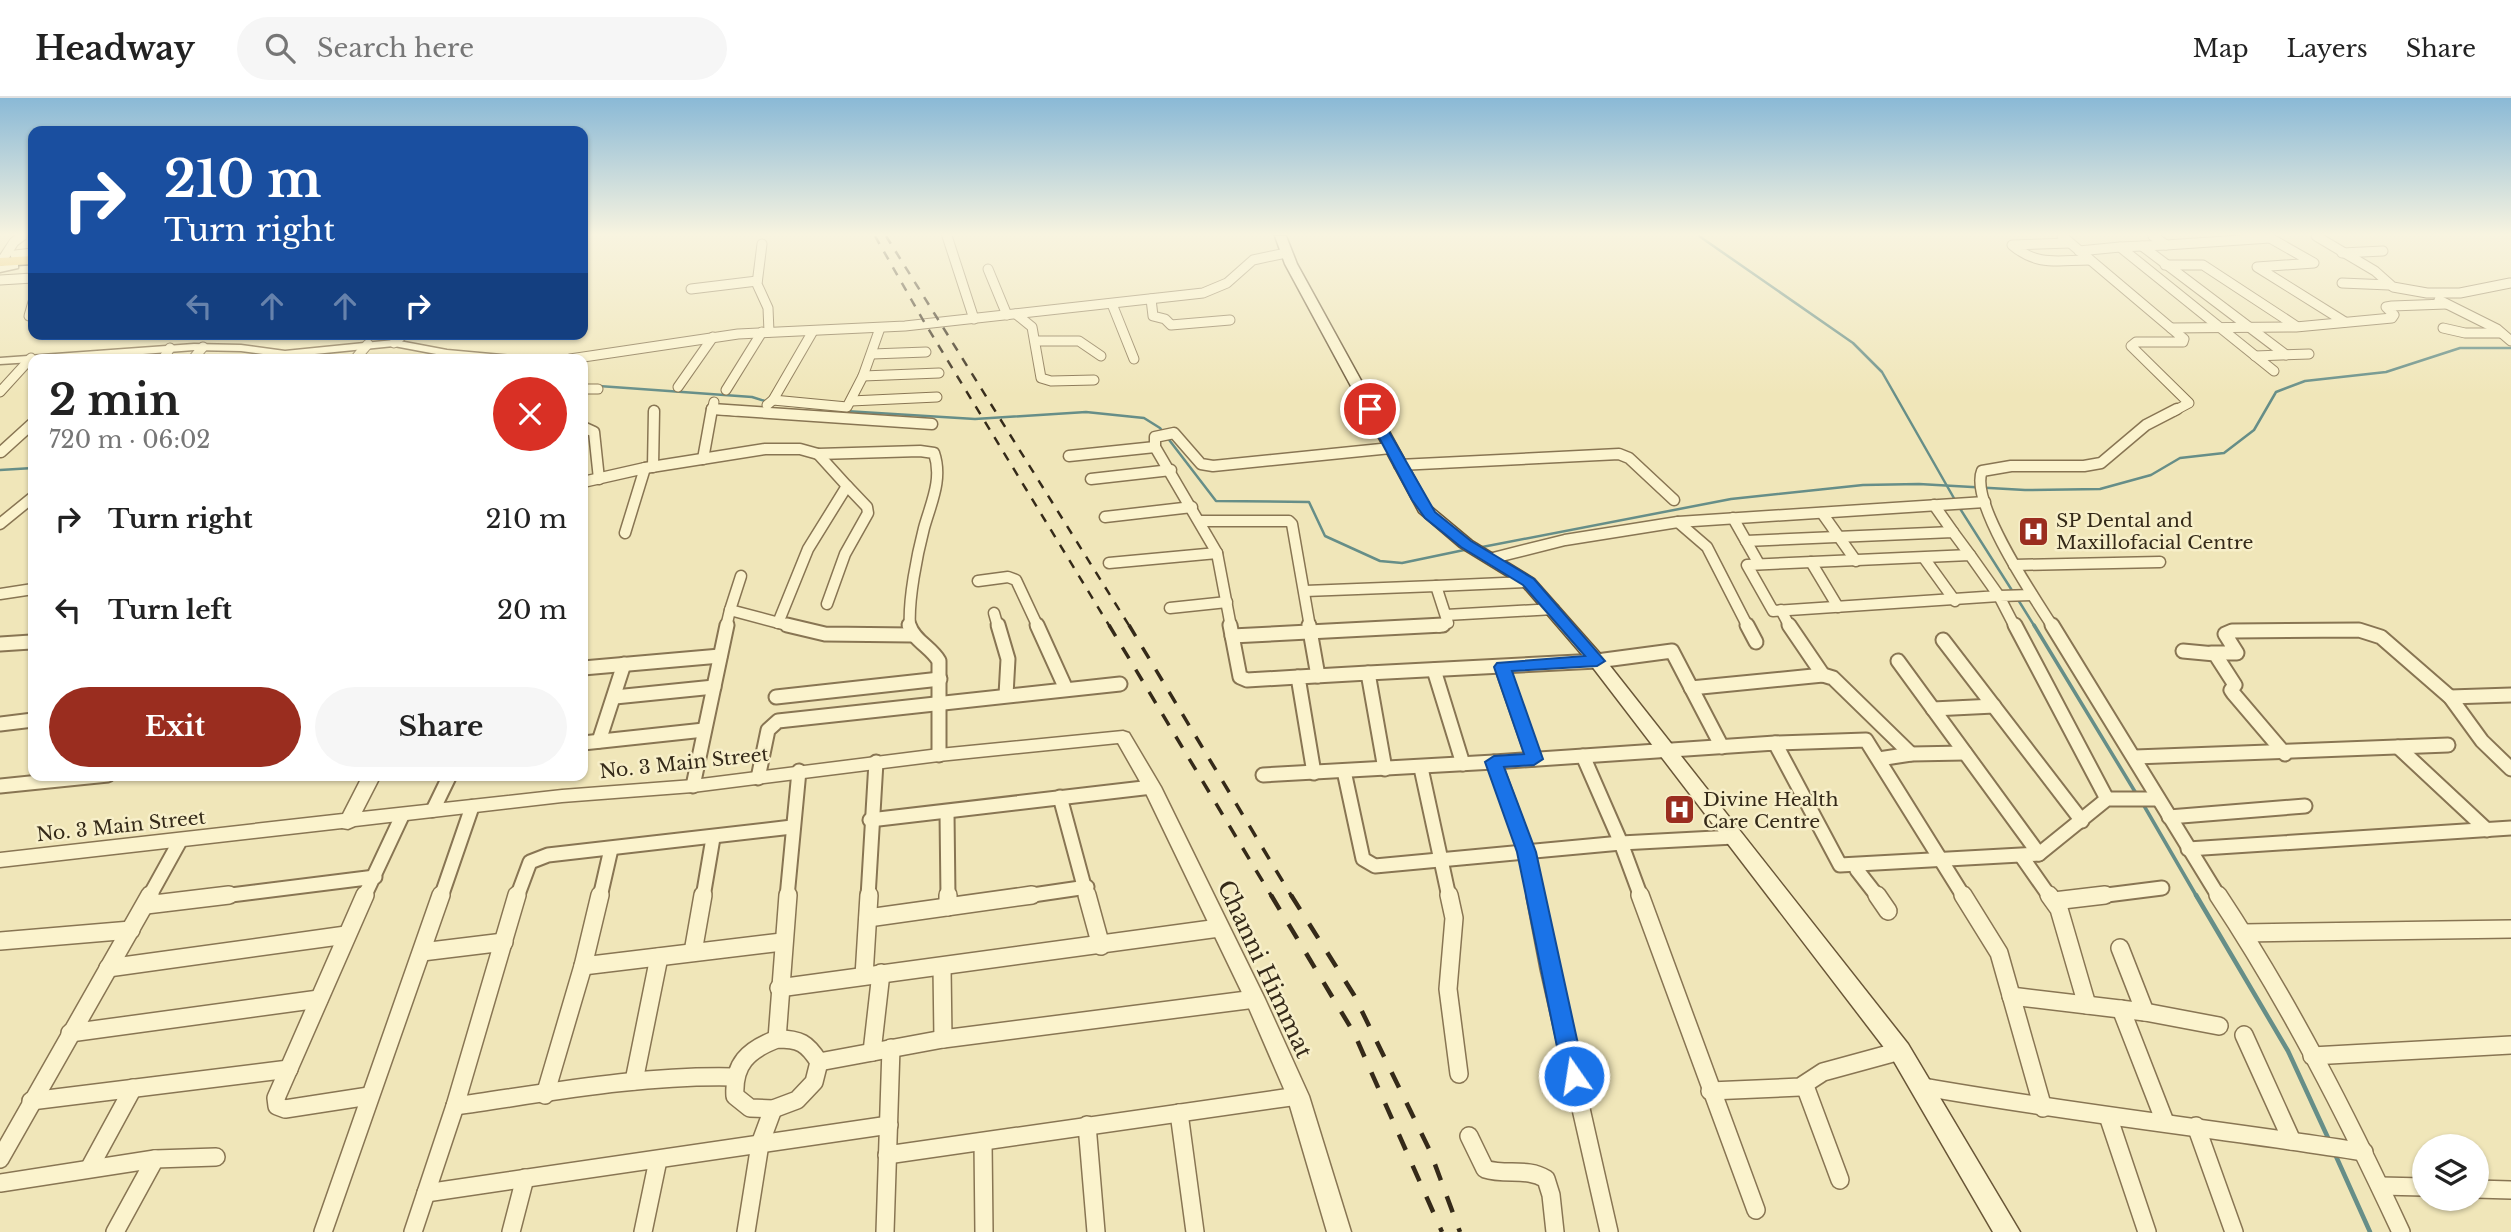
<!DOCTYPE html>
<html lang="en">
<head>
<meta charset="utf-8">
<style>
  body { margin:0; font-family:"Libre Baskerville",serif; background:#f6f6f6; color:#222; height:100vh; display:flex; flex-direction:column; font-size:26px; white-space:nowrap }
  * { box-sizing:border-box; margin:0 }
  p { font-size:23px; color:#767676 }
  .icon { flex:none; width:38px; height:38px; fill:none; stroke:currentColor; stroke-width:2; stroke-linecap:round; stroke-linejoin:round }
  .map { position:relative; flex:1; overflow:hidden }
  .sheet { position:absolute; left:28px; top:256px; width:560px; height:427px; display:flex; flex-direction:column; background:#fff; border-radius:14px; box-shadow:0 2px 5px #0004 }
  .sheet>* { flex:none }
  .guide { position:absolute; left:28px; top:28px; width:560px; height:214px; border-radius:14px; box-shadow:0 2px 5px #0004; background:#1a4fa0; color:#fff; overflow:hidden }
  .controls { position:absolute; left:2412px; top:1036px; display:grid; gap:14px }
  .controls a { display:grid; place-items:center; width:77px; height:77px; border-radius:50%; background:#fff; box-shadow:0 2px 5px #0004; font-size:35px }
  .pin { position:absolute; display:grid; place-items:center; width:60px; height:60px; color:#fff; margin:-30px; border:4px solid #fff; border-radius:50%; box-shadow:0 2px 7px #0007 }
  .me { position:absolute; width:77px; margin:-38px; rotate:347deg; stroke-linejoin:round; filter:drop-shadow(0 0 5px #0008) }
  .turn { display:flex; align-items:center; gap:24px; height:147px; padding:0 21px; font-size:32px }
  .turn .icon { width:91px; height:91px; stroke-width:2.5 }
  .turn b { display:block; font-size:49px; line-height:60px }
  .lanes { display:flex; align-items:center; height:66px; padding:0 21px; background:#0003; justify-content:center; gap:35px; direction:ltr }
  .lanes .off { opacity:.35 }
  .round { display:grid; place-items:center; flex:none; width:74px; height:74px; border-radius:37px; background:#f6f6f6 }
  .overview { display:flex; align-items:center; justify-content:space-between; height:119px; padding:0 21px }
  h1 { font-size:42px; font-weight:800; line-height:52px }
  .primary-button { display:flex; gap:14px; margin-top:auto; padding:14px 21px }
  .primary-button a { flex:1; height:80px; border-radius:42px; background:#9a2d1f; color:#fff; font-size:28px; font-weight:800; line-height:80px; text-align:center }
  .primary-button a+a { background:#f6f6f6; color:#222 }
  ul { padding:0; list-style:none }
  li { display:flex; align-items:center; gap:21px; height:91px; padding:0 21px }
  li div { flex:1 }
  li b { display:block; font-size:26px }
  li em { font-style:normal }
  header { display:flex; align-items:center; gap:42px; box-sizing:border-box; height:98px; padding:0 35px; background:#fff; border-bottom:2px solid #e0e0e0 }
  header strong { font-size:33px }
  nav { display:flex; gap:38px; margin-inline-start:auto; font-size:24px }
  .search { width:490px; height:63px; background:#f6f6f6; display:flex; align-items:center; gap:18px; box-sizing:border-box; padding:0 24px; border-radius:38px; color:#767676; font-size:26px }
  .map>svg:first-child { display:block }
</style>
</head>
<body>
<header>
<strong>Headway</strong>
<div class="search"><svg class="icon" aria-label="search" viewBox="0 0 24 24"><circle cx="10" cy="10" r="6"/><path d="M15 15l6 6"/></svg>Search here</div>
<nav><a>Map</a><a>Layers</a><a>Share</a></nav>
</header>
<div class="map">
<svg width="2511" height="1134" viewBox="0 0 2511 1134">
  <rect width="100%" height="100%" fill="#f0e6b9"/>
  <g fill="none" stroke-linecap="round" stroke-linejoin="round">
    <g stroke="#668e88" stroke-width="2.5">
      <polyline points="1699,138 1853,245 1882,274 1955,402"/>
      <polyline points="599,288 752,299 768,304"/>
      <polyline points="776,306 827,311"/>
      <polyline points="845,313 975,321 1086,314 1144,320 1160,330 1216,403 1309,404 1325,438 1380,463 1402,465 1469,451"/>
      <polyline points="0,372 33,370"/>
      <polyline points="1959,409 2013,494"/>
      <polyline points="1477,450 1731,401 1863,387 1919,386 2025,392 2100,391 2151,377 2180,360 2224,355 2254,332 2276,294 2305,283 2386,274 2460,250 2511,250"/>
      <polyline points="2017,500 2035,529"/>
    </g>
    <g stroke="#668e88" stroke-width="3.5">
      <polyline points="2034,527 2137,697"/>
      <polyline points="2143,706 2197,799"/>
    </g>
    <g stroke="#668e88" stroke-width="4.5">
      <polyline points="2196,797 2288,953 2329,1042"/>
      <polyline points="2335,1056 2370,1134"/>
    </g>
    <defs>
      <g id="minor-far3">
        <polyline points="947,138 974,221"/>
        <polyline points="2062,138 2184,241 2183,244 2136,244 2131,248 2189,305 2174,313"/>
        <polyline points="2153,138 2166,147 2142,148 2286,257"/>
        <polyline points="2316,138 2375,173 2393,189 2427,195 2460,195 2510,185"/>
        <polyline points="2270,140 2314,165 2257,169 2345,224"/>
        <path d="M 2070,145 L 2012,147 C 2038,169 2058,162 2090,162"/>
        <polyline points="762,146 757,186 768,210 769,234"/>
        <polyline points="2166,147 2270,140 2267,138"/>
        <polyline points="2142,148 2120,149 2274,273"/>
        <polyline points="2079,153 2120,149"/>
        <polyline points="2342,155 2383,153"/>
        <polyline points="15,157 33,155"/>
        <polyline points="3,161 14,144 22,138"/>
        <polyline points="2165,167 2203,167 2296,228"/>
        <polyline points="988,171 1007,217"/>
        <polyline points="0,182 33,180"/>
        <polyline points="2342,185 2389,187"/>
        <polyline points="691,191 757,183"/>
        <polyline points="1151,201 1153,218 1165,221 1171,227 1230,222"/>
        <polyline points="2439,202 2497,231 2511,243"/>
        <polyline points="1112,206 1134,261"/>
        <polyline points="1016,216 1032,229 1041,280 1051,283 1094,282"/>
        <polyline points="29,218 33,204"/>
        <polyline points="2171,230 2296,229 2392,220 2394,217 2386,209 2392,208 2446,206"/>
        <polyline points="2443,230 2465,235 2500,235"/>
        <polyline points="1035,243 1079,243 1101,258"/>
        <polyline points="394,245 404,236"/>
        <polyline points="872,256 926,254"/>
        <polyline points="2255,258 2309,256"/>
        <polyline points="163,261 170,250"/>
        <polyline points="193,261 203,249"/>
        <polyline points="355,261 368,246"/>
        <polyline points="570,261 738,236 905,228 1203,195 1227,185 1253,162 1286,155"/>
        <polyline points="863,278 939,275"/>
        <polyline points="678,289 713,239"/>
        <polyline points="583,291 598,291"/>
        <polyline points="726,292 762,234"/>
        <polyline points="0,294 31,260"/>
        <polyline points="773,302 847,309 863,278 880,230"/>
        <polyline points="851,303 937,299"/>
        <polyline points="767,307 773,302 813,233"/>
        <polyline points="712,311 736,313"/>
        <polyline points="712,313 714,304"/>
      </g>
      <g id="minor-far2">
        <polyline points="712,311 932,326"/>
        <polyline points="583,329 594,334 599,381"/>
        <polyline points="1,354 33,325"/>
        <polyline points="1069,358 1155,349"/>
        <polyline points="703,361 712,311"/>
        <polyline points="1399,367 1619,356 1629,360 1674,402"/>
        <polyline points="653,369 654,313"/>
        <polyline points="1091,381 1171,372"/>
        <path d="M 583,384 L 645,370 L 765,351 L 800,351 L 818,356 L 920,353 L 934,355 C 943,381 931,405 924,430 C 917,457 908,502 910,529"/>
        <polyline points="1934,407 1953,434"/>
        <polyline points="1822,415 1856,463"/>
        <polyline points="1105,419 1192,409"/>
        <polyline points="1733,420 1759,466"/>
        <polyline points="1200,423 1289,423 1292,426 1310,529"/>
        <polyline points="1678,424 1707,449 1748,529"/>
        <polyline points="0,426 33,399"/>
        <polyline points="625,435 645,370"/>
        <polyline points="1746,443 1953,434 1970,457"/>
        <polyline points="1217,455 1155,349 1155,339 1174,335 1201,366 1213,368 1391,350"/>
        <polygon points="1970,457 1999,498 1773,513 1747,467"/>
        <polyline points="1493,460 1565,442 1678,424 1985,404"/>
        <polyline points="1924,460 1955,503"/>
        <polyline points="1811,464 1838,509"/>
        <polyline points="1109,465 1217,455 1231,529"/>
        <polyline points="2014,467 2160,464"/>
        <polyline points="978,483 1008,479 1016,482 1038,529"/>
        <polyline points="1436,488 1528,484"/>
        <polyline points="1305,493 1436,488 1448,525 1439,529"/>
        <polyline points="0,496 33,491"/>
        <polyline points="827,506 845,456 868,415 867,409 847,388"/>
        <polyline points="1170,510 1227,504"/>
        <polyline points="730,512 741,478"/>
        <polyline points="1781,512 1790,529"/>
        <polyline points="994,515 998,529"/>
        <polyline points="1446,517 1554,511"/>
        <polyline points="778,525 808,451 847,388 818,356"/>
        <polyline points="726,529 730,512 794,529"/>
        <polyline points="2015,529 1999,498 2032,497"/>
        <path d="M 2053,529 C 2035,501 1969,404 1982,373 L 2011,368 L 2084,368 L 2101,365 L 2146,327 L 2177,311"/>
      </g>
      <g id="minor-far1">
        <polyline points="787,527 825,536 912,537"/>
        <path d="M 909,527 C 914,543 931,549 939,563 L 939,657"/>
        <polyline points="998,527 1008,561 1006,597"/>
        <polyline points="1037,527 1066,591"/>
        <polyline points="1230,527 1240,579 1247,582 1298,579"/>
        <polyline points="1309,527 1318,578"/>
        <polyline points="1747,527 1756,544"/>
        <polyline points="2015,527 2107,701"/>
        <polyline points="2052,527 2219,799"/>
        <polyline points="1232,538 1443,527"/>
        <polyline points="1943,542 2082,723"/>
        <polyline points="0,546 31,544"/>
        <polyline points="2183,553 2215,556 2235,587 2231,592 2233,595 2285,656"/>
        <polyline points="2211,555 2237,555 2225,536 2232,533 2359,532 2381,539 2450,599 2482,643 2511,671"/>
        <polyline points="1898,563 2039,756"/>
        <polyline points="1502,569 1534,661"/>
        <polyline points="583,570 720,558"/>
        <polyline points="1434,572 1463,666"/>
        <polyline points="1368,575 1597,563 1672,553 1722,649"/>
        <polyline points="1823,577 1833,580 1911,656"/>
        <polyline points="1691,590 1823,577 1789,527"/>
        <polyline points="615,599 714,589"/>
        <polyline points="776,599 940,581"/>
        <polyline points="2450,599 2511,597"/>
        <polyline points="1933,611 1994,608"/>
        <polyline points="0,626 33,622"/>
        <polyline points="599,643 624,566"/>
        <polyline points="583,645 704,632"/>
        <polyline points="1775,645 1866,642 1964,799"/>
        <polyline points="2398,649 2487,732"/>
        <polyline points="1583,658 1621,745 1641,799"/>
        <polyline points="2135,659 2448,647"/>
        <polyline points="1879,661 1911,656 1965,655"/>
        <polyline points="1421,670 1449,799"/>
        <polyline points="1344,673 1363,761 1375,768 1621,745 1734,739"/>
        <polyline points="1314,675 1298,579 1368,575 1385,671"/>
        <polyline points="1263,677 1494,664"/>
        <polyline points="758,680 768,632 778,623 1120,586"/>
        <polyline points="0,688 108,677"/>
        <polyline points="693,688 727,527"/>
        <polyline points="1060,699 1087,799"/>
        <polyline points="433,712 450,677"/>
        <polyline points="947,715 948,799"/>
        <polyline points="2169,719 2305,708"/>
        <polyline points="870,722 1152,689"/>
        <polyline points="2188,751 2511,730"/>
        <polyline points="2022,759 2050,799"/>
        <polyline points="1858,767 1857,772 1878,799"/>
        <polyline points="149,799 180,743"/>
        <polyline points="215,799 375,779"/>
        <polyline points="364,799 402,718"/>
        <polyline points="441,799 472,709"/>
        <polyline points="517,799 530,764 548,757 792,729"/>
        <polyline points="600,799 611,751"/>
        <polyline points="703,799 713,740"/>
        <polyline points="787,799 799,673"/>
        <polyline points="868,799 876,664"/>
        <polyline points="1019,799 1087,789"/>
        <polyline points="1535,799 1527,754 1494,664 1775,645 1840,767 2039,756 2107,701 2158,701"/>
        <polyline points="2091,799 2162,790"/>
      </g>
      <g id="minor">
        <polyline points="365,797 276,1000 277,1008 285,1011 369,998"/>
        <polyline points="948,797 948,809"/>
        <polyline points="1087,797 1101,848"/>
        <polyline points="1449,797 1454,820 1448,891 1459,976"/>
        <polyline points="1535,797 1549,870 1609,1134"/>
        <polyline points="1640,797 1756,1112"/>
        <polyline points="1877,797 1888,813"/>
        <polyline points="1963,797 1999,855 2043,1010"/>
        <polyline points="2049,797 2059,811 2087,907"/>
        <path d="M 2218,797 C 2289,904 2347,1018 2401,1134"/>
        <polyline points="2054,803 2105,797"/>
        <polyline points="146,807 229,797"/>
        <polyline points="868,820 1032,797"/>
        <polyline points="2244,835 2511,831"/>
        <polyline points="0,843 131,832"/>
        <polyline points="2120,850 2145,914"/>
        <polyline points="422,854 504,844"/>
        <polyline points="693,854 703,797"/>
        <polyline points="583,868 782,844"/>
        <polyline points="942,869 943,941"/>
        <polyline points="108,870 346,837"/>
        <polyline points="864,878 869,797"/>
        <polyline points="779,890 1219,830"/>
        <polyline points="2011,898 2145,914 2219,928"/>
        <polyline points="2121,911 2165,1024"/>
        <polyline points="70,935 319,901"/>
        <polyline points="2244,937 2292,1043"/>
        <polyline points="777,941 788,797"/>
        <path d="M 777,941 C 800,941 807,945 819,964 L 814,984 L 797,1002 L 773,1011 L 750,1010 L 735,998 C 733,966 748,952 777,941 Z"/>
        <polyline points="872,954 881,875"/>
        <polyline points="2312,958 2511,947"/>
        <polyline points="819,964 943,941 1255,901"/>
        <polyline points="634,983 659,859"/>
        <polyline points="1805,988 1840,1082"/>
        <path d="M 1924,989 C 2070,1015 2217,1031 2364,1054"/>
        <polyline points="1710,993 1800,989 1823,974 1900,953"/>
        <polyline points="545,997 583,868 600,797"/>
        <polyline points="31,1003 289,971"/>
        <path d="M 455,1008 C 547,995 640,977 733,979"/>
        <polyline points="1179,1015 1195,1134"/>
        <polyline points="2108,1018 2147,1134"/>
        <polyline points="1087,1027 1096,1134"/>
        <polyline points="2196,1028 2234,1134"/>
        <path d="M 1469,1038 L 1485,1071 C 1506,1078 1527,1069 1546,1081 L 1551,1097 L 1555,1134"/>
        <polyline points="983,1044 984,1134"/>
        <polyline points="887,1057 1298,998"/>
        <polyline points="0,1061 150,797"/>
        <polyline points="90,1069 133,990"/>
        <polyline points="0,1085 155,1061 216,1059"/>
        <polyline points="2380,1088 2424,1089"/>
        <polyline points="2476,1091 2511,1092"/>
        <polyline points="426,1095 889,1027"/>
        <polyline points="115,1134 155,1061"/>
        <polyline points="323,1134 441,797"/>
        <polyline points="413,1134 455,1008 517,797"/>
        <polyline points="511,1134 525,1080"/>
        <polyline points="643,1134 658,1062"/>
        <polyline points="746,1134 760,1046 773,1011"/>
        <polyline points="885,1134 891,950"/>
      </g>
      <g id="tertiary">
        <polygon points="14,165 18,166 18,170 0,174 0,168"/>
        <polygon points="394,242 447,252 514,258 520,261 447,258 394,248 285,259 241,253 194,252 79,261 33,261 33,264 0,266 0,260 194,246 241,247 285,253"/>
        <polygon points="1123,633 1129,635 1161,689 1265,901 1309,998 1351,1134 1327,1134 1287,998 1245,901 1143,689 1118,645 939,663 693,694 562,704 355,728 348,731 342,730 0,769 0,755 343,716 363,677 381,677 362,714 562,692 693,682 939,651"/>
      </g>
      <polygon id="secondary" points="1275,138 1286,138 1297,166 1430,408 1472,443 1534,481 1603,559 1908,946 2020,1134 1993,1134 1892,960 1591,567 1522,487 1460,449 1419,414 1285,166"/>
      <polygon id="trunk" points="33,158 33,166 0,168 0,160"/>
    </defs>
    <use href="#minor-far3" stroke="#887553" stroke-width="11"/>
    <use href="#minor-far2" stroke="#887553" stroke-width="13"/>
    <use href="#minor-far1" stroke="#887553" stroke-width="17"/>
    <use href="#minor" stroke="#887553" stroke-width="20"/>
    <use href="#tertiary" stroke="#887553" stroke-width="3"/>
    <use href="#secondary" stroke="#695637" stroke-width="3"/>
    <use href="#trunk" stroke="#544228" stroke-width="3"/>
    <use href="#minor-far3" stroke="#fbf3cd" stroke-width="9"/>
    <use href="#minor-far2" stroke="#fbf3cd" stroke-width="10"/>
    <use href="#minor-far1" stroke="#fbf3cd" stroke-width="13"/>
    <use href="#minor" stroke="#fbf3cd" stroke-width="17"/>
    <use href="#tertiary" fill="#fbf3cd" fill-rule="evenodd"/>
    <use href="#secondary" fill="#fbf3cd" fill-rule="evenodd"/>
    <use href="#trunk" fill="#f0ca68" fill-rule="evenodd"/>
    <g stroke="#352a19" stroke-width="2.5" stroke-dasharray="9 9" stroke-linecap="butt">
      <polyline points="875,138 923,222 1110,529"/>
      <polyline points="886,138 1130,529"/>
    </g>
    <g stroke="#352a19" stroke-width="3.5" stroke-dasharray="13 13" stroke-linecap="butt">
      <polyline points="1109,527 1272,799"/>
      <polyline points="1129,527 1292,799"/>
    </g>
    <g stroke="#352a19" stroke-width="4.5" stroke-dasharray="17 17" stroke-linecap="butt">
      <polyline points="1271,797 1354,935 1442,1134"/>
      <polyline points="1291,797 1354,897 1430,1053 1460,1134"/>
    </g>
  </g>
  <linearGradient id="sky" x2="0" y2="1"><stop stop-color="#8ab9d6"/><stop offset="0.46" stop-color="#f8f4e0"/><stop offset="1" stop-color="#f8f4e0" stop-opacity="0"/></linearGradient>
  <rect width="2511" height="297" fill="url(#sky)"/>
  <polygon fill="#1a73e8" stroke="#114b97" stroke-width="2" points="1370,307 1376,311 1435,414 1471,443 1534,481 1605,563 1597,568 1512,573 1543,661 1534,667 1504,669 1536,754 1585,978 1582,984 1574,987 1566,984 1563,978 1517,754 1485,664 1494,658 1524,656 1494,569 1497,565 1585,558 1523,487 1461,449 1425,420 1412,402 1364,311"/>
  <defs>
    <symbol id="hospital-square" viewBox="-11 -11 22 22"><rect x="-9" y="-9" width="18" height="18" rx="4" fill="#9a2d1f" stroke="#f7efc9"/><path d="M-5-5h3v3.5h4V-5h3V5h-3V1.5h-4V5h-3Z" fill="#fff"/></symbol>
  </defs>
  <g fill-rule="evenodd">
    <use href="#hospital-square" x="2016" y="416" width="35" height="35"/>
    <use href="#hospital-square" x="1662" y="694" width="35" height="35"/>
  </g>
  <g text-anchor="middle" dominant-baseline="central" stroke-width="5" stroke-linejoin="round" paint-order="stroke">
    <g font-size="19" fill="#352a19" stroke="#f7efc9" text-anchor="start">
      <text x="2056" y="422">SP Dental and<tspan x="2056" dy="22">Maxillofacial Centre</tspan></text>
      <text x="1703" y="701">Divine Health<tspan x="1703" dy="22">Care Centre</tspan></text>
    </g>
    <g font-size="19" fill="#352a19" stroke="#f7efc9">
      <text transform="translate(684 665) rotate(-6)">No. 3 Main Street</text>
      <text transform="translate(121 728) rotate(-6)">No. 3 Main Street</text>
    </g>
    <g font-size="23" fill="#352a19" stroke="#f7efc9">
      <text transform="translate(1265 871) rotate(65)">Channi Himmat</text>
    </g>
  </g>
</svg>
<div class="controls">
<a><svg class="icon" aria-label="layers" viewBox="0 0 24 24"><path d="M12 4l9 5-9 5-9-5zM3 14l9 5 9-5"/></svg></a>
</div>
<div class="pin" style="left:1370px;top:311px;background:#d93025"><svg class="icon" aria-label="arrive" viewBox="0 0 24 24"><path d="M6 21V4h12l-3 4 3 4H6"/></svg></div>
<svg class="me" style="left:1574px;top:978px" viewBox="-20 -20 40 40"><circle r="17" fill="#1a73e8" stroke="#fff" stroke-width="3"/><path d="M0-11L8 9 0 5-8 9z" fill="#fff"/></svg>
<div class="guide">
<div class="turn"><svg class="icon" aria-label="right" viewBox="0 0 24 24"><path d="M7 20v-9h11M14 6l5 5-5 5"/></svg><div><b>210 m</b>Turn right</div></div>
<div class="lanes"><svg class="icon off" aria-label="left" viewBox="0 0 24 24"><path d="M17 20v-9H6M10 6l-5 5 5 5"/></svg><svg class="icon off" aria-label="ahead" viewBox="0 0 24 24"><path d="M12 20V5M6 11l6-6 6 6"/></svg><svg class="icon off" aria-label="ahead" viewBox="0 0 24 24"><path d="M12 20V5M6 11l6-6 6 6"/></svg><svg class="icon" aria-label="right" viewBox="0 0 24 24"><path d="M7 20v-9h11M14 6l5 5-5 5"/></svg></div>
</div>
<section class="sheet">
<div class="overview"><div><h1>2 min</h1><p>720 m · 06:02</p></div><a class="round" style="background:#d93025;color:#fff"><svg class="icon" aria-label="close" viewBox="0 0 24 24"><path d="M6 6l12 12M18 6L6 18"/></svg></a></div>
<ul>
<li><svg class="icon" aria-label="right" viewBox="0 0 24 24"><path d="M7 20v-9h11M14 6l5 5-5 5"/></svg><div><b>Turn right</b></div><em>210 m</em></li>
<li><svg class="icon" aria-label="left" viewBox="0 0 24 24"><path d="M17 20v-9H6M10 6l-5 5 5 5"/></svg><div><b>Turn left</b></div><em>20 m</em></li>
</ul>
<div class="primary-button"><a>Exit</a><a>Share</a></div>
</section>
</div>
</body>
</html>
